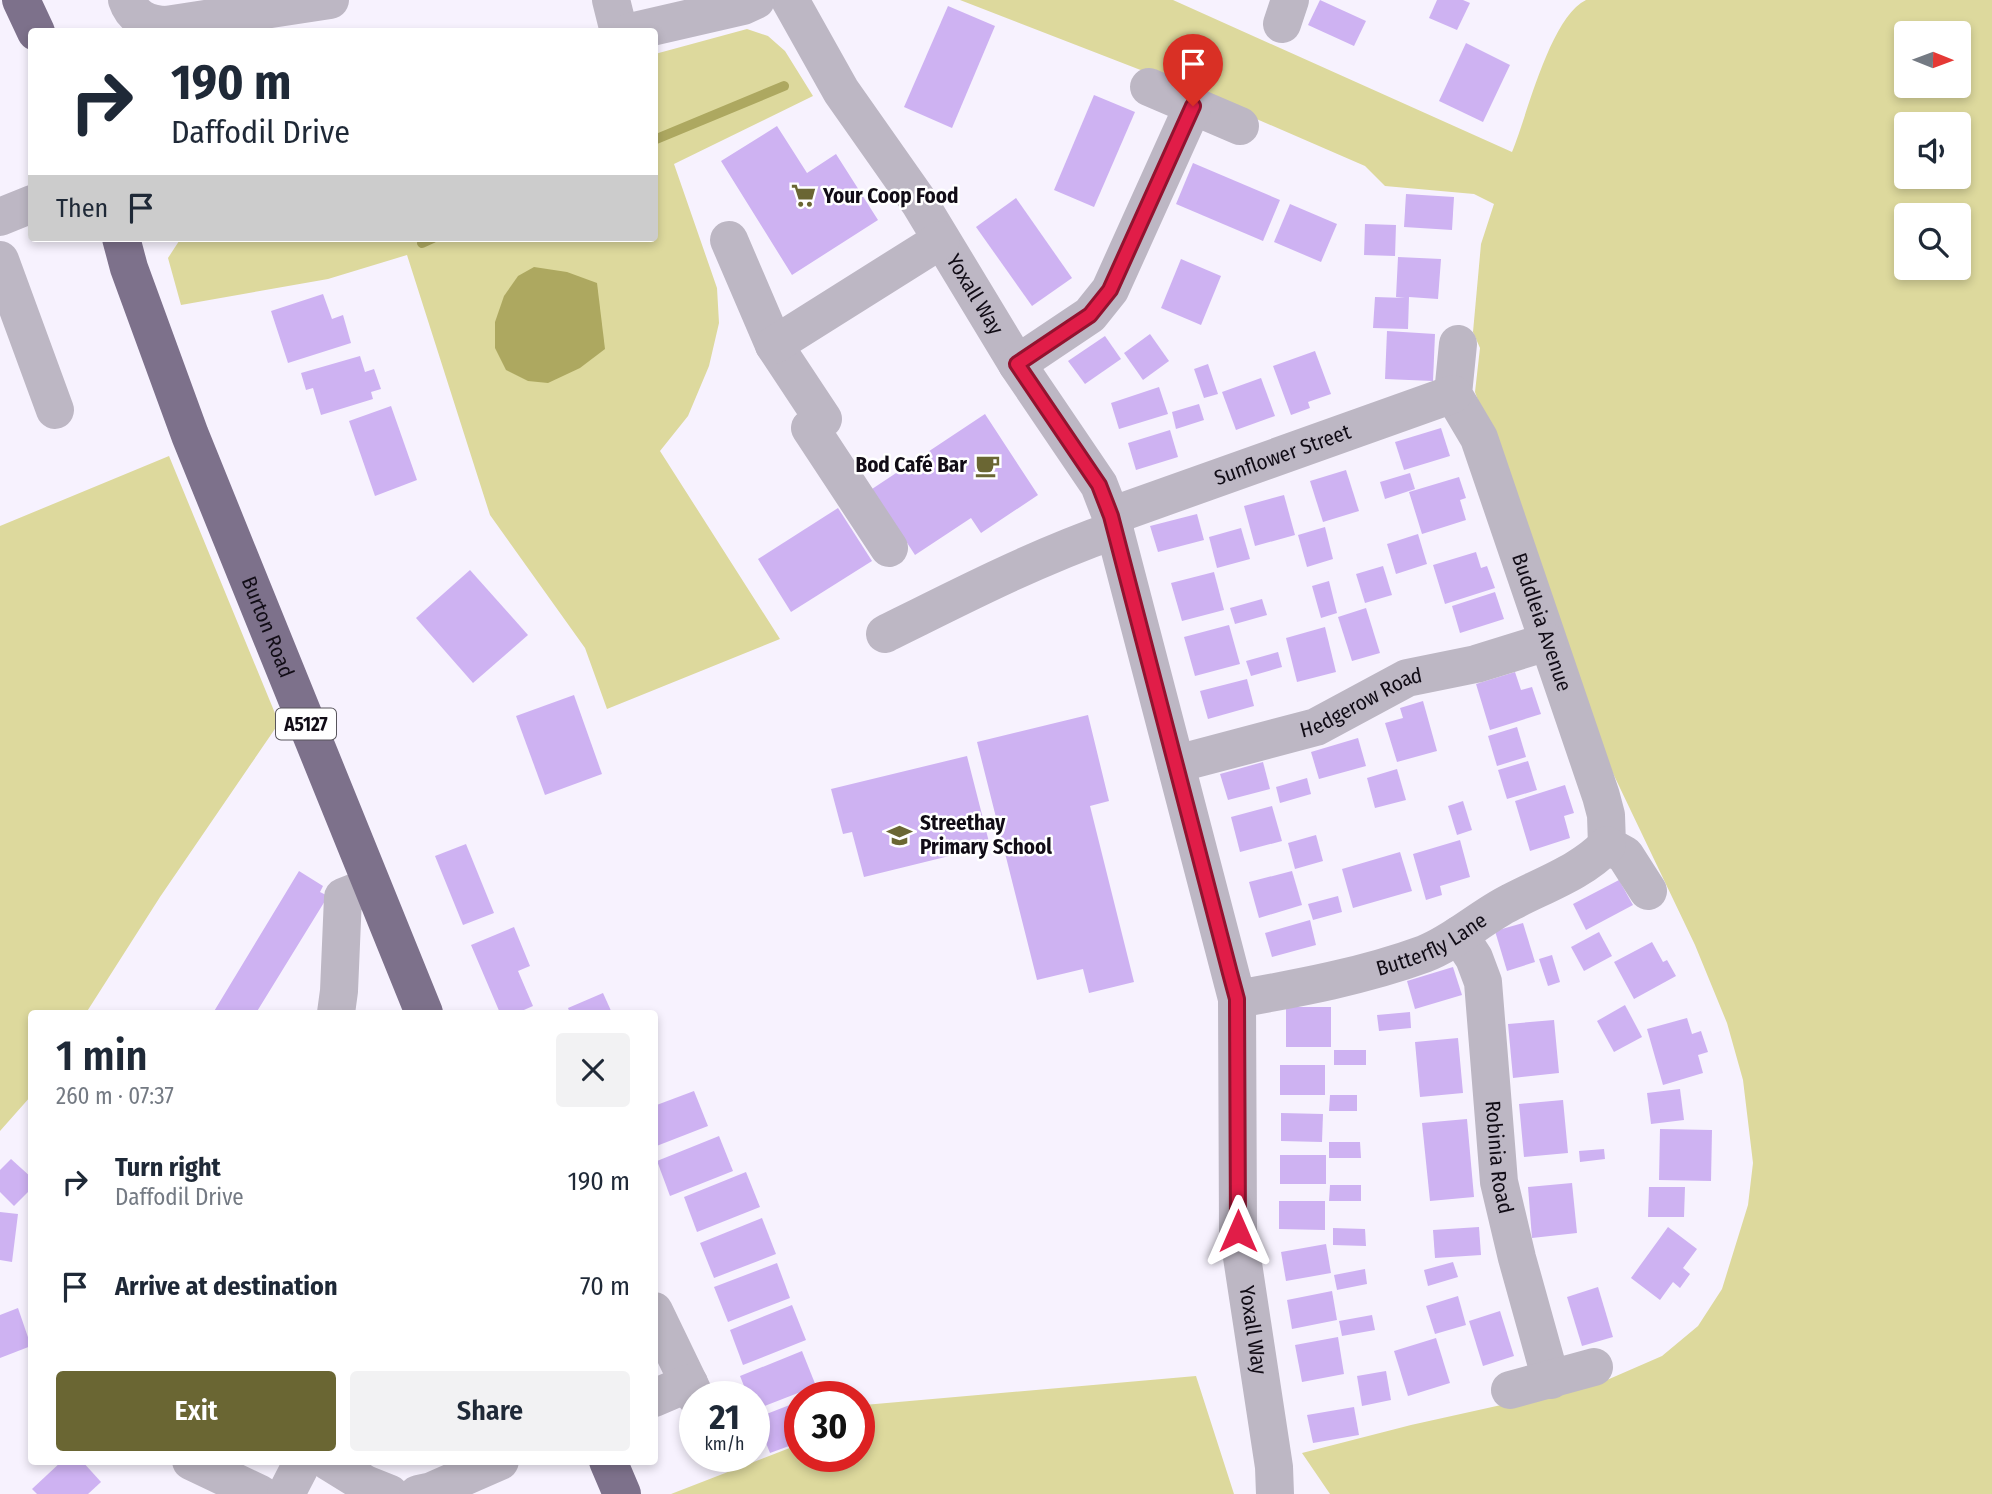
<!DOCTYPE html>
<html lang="en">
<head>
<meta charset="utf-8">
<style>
  body { margin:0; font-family:"Fira Sans Condensed",sans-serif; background:#f2f2f3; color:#1f2937; height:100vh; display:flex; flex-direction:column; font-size:26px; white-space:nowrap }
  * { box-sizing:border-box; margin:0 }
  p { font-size:23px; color:#747a83 }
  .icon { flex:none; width:38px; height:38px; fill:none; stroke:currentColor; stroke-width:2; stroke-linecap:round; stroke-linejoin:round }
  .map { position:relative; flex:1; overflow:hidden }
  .drawer { position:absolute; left:28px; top:1010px; width:630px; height:455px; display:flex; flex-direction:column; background:#fff; border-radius:7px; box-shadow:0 4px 10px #0003 }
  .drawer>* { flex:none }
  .guide { position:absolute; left:28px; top:28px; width:630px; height:214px; border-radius:7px; box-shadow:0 4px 10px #0003; background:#fff; color:#1f2937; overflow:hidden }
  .needle { width:46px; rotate:91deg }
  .fabs { position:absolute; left:1894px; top:21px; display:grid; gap:14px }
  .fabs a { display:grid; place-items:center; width:77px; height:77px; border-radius:7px; background:#fff; box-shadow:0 4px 10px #0003; font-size:35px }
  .speed { position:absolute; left:679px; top:1381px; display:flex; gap:14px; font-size:35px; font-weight:700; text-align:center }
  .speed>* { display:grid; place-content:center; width:91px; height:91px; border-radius:50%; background:#fff; box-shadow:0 4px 10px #0003; line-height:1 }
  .speed small { font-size:18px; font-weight:400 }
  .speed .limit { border:10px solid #d22; background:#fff; color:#111 }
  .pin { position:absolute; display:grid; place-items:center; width:60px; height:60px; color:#fff; margin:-72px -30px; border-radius:50% 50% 50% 0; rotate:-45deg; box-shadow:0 0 7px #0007 }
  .pin .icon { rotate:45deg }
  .me { position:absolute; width:77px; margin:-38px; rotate:0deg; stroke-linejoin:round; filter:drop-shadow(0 0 5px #0008) }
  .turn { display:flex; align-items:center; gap:24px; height:147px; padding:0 28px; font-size:32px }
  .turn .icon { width:91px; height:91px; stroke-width:2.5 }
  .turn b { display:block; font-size:49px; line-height:60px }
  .then { display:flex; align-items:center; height:66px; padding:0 28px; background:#0003; gap:14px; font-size:26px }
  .round { display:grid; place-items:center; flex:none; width:74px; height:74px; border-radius:7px; background:#f2f2f3 }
  .head { display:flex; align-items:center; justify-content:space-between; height:119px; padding:0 28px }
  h1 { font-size:42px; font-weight:600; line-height:52px }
  .primary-button { display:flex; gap:14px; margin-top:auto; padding:14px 28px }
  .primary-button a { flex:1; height:80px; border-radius:7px; background:#6a6633; color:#fff; font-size:28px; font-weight:600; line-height:80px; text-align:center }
  .primary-button a+a { background:#f2f2f3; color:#1f2937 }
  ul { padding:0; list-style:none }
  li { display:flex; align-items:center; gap:21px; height:105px; padding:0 28px }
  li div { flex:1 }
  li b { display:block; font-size:26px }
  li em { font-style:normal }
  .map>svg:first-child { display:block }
</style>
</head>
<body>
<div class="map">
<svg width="1992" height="1494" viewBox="0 0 1992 1494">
  <rect width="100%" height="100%" fill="#f7f2fe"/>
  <g fill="#ddd99d" fill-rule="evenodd">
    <path d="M 960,0 L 1173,0 L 1512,152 C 1527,116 1550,17 1586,0 L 1992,0 L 1992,1494 L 1330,1494 L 1302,1453 L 1411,1425 L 1600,1383 L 1662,1356 L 1698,1326 L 1722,1289 L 1748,1205 L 1753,1163 L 1743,1080 L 1727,1023 L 1695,945 L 1609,765 L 1475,392 L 1480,348 L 1473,332 L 1481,244 L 1494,204 L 1474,194 L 1385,186 L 1365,166 L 1169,81 ZM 1906,33 L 1958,33 L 1958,86 L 1906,86 ZM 1906,124 L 1958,124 L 1958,177 L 1906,177 ZM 1906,215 L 1958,215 L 1958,268 L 1906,268 Z"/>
    <polygon points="747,29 768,36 785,51 813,96 674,164 717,288 719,323 709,366 688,416 660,451 780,639 607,709 585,648 490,515 407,255 328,279 181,305 168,258 181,238 654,238 655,54"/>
    <polygon points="169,456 279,723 160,897 86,1013 32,1013 31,1096 0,1131 0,526"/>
    <polygon points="1196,1376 1234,1494 671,1494 800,1444 800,1456 859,1456 859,1421 864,1405"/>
  </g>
  <polygon fill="#ada860" points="534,267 567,272 597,283 605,349 580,368 548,383 528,381 506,370 495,348 495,322 504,296 518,276"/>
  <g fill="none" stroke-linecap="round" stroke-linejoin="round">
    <g stroke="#ada860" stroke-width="10">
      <polyline points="654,140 784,86"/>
      <polyline points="422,243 433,238"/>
    </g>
  </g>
  <g fill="#ceb2f2">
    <polygon points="1320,0 1366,21 1354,46 1308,25"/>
    <polygon points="1437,0 1463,0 1470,3 1457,30 1429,18"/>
    <polygon points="948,6 995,26 952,128 904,107"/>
    <polygon points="1466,43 1510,65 1483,122 1439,101"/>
    <polygon points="1094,95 1135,112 1094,207 1054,190"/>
    <polygon points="777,126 807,173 836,154 878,220 792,275 721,161"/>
    <polygon points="1193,163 1280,200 1263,241 1176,204"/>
    <polygon points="1406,194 1454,197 1452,230 1404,227"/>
    <polygon points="1016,198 1072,278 1032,306 976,227"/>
    <polygon points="1290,204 1337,224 1321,262 1274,242"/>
    <polygon points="1365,224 1396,225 1395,256 1364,255"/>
    <polygon points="1398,257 1441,259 1438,299 1409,297 1408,329 1373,328 1375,297 1405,298 1396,297"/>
    <polygon points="1181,259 1221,276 1201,325 1161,308"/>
    <polygon points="323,294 332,319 343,315 351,343 288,363 271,311"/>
    <polygon points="1387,331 1435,334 1433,381 1385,379"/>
    <polygon points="1150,334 1169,361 1143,380 1124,353"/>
    <polygon points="1105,336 1121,359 1085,384 1068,361"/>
    <polygon points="1315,351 1331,394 1308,402 1310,408 1291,415 1273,366"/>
    <polygon points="360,356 365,372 374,369 381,389 371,392 373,399 321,415 313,388 306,390 301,373"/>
    <polygon points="1208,364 1218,394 1204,398 1194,369"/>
    <polygon points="1261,378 1275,416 1236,430 1222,392"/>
    <polygon points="1159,387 1168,414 1119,429 1111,403"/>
    <polygon points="1199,404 1204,420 1176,429 1172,412"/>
    <polygon points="391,406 417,480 375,496 349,421"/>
    <polygon points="985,414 1038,495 981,533 971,518 915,555 872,489"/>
    <polygon points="1441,428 1450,456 1404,470 1395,442"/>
    <polygon points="1170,430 1178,457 1136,470 1128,443"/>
    <polygon points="1346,470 1359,511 1323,522 1310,481"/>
    <polygon points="1410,473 1415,489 1385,499 1380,482"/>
    <polygon points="1459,477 1466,498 1460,500 1466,520 1422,534 1409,492"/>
    <polygon points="1284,495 1295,535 1255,546 1244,506"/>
    <polygon points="838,508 872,561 791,612 758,559"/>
    <polygon points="1197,514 1204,540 1158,552 1150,526"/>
    <polygon points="1325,527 1333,559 1307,567 1298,535"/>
    <polygon points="1241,528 1250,559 1217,568 1209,537"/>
    <polygon points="1418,534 1427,564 1396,574 1387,544"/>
    <polygon points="1476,552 1481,568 1487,566 1495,588 1445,604 1433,565"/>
    <polygon points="1383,566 1392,595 1365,603 1356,574"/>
    <polygon points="470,570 528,635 473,683 416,618"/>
    <polygon points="1214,572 1224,610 1182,621 1171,583"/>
    <polygon points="1329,581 1337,613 1321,618 1312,586"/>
    <polygon points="1495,592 1504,619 1460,633 1452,606"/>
    <polygon points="1262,599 1267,615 1235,624 1230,608"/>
    <polygon points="1366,608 1380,653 1352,661 1338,617"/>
    <polygon points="1229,625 1240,664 1195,676 1184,637"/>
    <polygon points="1325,627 1336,672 1297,682 1286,638"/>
    <polygon points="1278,652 1282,667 1251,676 1246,661"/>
    <polygon points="1515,672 1521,690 1532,687 1541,714 1490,730 1476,684"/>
    <polygon points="1247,679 1254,706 1208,719 1200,691"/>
    <polygon points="574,695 602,774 545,795 516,716"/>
    <polygon points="1423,701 1437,751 1397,762 1385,723 1403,718 1400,708"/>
    <polygon points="1088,715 1109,801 1090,806 1134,982 1089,993 1083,969 1037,980 977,742"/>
    <polygon points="1517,727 1526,757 1497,766 1488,736"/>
    <polygon points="1358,738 1366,766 1319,779 1311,752"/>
    <polygon points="967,756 990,846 864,877 852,832 843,834 831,789"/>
    <polygon points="1528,761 1537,790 1507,799 1498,770"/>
    <polygon points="1263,762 1270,789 1228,800 1220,774"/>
    <polygon points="1397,769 1406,800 1375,808 1367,778"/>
    <polygon points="1307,778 1311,794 1280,803 1276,787"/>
    <polygon points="1565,785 1574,813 1564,816 1570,838 1530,851 1515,801"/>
    <polygon points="1463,801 1472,830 1457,835 1448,806"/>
    <polygon points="1272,806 1282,841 1240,852 1231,817"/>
    <polygon points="1316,835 1323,861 1295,869 1288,843"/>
    <polygon points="1460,840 1470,877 1440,886 1442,895 1426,900 1413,854"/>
    <polygon points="466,844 494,913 463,925 435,856"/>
    <polygon points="1400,852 1412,891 1353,908 1342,869"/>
    <polygon points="299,871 323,886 320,892 328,896 256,1013 213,1013"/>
    <polygon points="1292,871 1302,905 1259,918 1249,882"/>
    <polygon points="1619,880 1633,905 1586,930 1573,904"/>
    <polygon points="1338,896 1342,912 1313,920 1308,904"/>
    <polygon points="1310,920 1316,945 1272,957 1265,933"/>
    <polygon points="1523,923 1535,962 1507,971 1495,931"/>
    <polygon points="514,927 530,966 518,971 533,1006 517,1013 500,1013 471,945"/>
    <polygon points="1599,932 1612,956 1584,971 1571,947"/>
    <polygon points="1652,942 1663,962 1667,960 1676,976 1634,999 1614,962"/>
    <polygon points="1552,955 1560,982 1548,986 1539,959"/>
    <polygon points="1453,967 1462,995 1415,1009 1407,981"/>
    <polygon points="603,993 612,1013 570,1013 568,1008"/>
    <polygon points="1625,1005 1642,1037 1614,1052 1597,1021"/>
    <rect x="1286" y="1007" width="45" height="40"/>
    <polygon points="1410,1012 1411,1028 1379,1031 1377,1015"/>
    <polygon points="1687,1018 1692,1034 1701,1031 1708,1052 1698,1055 1703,1073 1663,1085 1647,1029"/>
    <polygon points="1554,1020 1559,1073 1513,1078 1508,1024"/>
    <polygon points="1458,1038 1463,1093 1420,1097 1415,1042"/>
    <rect x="1334" y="1050" width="32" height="15"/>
    <rect x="1280" y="1065" width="45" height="30"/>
    <polygon points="1680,1089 1684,1120 1651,1124 1647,1093"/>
    <polygon points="694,1091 708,1126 654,1147 654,1106"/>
    <polygon points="1330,1095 1357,1095 1357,1111 1329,1111"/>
    <polygon points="1563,1100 1568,1153 1524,1157 1519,1104"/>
    <polygon points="1281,1113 1323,1114 1322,1142 1281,1141"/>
    <polygon points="1467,1119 1474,1197 1430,1201 1422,1123"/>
    <polygon points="1660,1129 1712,1130 1711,1181 1659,1180"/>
    <polygon points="719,1136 733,1171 670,1196 657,1161"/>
    <polygon points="1329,1142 1360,1142 1361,1158 1329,1158"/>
    <polygon points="1604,1149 1605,1159 1580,1162 1579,1151"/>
    <rect x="1280" y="1155" width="46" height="29"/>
    <polygon points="11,1159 32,1178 32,1188 14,1206 0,1192 0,1170"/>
    <polygon points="746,1172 760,1207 697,1232 684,1197"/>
    <polygon points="1572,1183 1577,1233 1532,1238 1528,1187"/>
    <polygon points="1330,1185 1361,1185 1361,1201 1329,1201"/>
    <polygon points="1649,1187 1685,1187 1684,1217 1648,1217"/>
    <polygon points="1279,1201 1325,1201 1325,1230 1279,1229"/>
    <polygon points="0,1212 18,1214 12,1262 0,1260"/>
    <polygon points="762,1218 776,1254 714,1278 700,1243"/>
    <polygon points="1479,1227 1481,1255 1435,1258 1433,1230"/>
    <polygon points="1668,1227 1697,1249 1683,1268 1690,1274 1680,1288 1673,1282 1660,1300 1631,1278"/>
    <polygon points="1333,1228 1365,1229 1366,1246 1333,1245"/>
    <polygon points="1326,1244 1331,1273 1286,1281 1281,1252"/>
    <polygon points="1453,1262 1458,1277 1428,1286 1424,1270"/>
    <polygon points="777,1263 790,1298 728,1322 714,1287"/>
    <polygon points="1365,1269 1367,1284 1337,1290 1334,1275"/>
    <polygon points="1598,1287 1613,1337 1582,1346 1567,1297"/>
    <polygon points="1332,1291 1337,1320 1292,1329 1287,1300"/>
    <polygon points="1458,1296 1466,1325 1435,1334 1426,1306"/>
    <polygon points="792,1305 806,1340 743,1365 730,1330"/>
    <polygon points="18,1308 31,1346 0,1358 0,1315"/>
    <polygon points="1500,1311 1514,1356 1483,1366 1469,1321"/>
    <polygon points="1372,1315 1375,1330 1342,1336 1339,1321"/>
    <polygon points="1338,1337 1344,1374 1302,1382 1295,1345"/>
    <polygon points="1436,1338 1450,1383 1408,1396 1394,1351"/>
    <polygon points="802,1351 816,1386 754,1410 754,1396 748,1396 740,1376"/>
    <polygon points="1386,1371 1391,1400 1362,1406 1357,1376"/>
    <polygon points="800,1401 800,1442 770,1453 756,1418"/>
    <polygon points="1354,1407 1359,1435 1313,1443 1307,1415"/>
    <polygon points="62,1461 82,1461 101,1482 88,1494 37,1494 32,1489"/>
  </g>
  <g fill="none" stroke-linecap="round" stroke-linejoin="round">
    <g stroke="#bdb7c4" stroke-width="38">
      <path d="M 127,0 C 133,18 148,24 166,25 L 330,0"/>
      <polyline points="611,0 619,32"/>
      <path id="s1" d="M 790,0 L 841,91 L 919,202 L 1017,364 L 1099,485 L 1111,516 L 1237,999 L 1238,1231 L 1274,1467 L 1275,1494"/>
      <polyline points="1282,24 1290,0"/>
      <polyline points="630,32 743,6 756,0"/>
      <polyline points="1149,87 1240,126"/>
      <polyline points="0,217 32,204"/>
      <polyline points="729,240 774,345 823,419 810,428 889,548"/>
      <polyline points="0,260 55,410"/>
      <path id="s2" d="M 1458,344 L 1453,394 L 1479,438 L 1601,796 L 1606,815 L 1607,845 L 1625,855 L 1648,891"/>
      <polyline points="774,345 941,240"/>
      <polyline points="1017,364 1090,315 1110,290 1193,106"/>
      <path id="s3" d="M 1111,516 L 1453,394"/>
      <path d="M 885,634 C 961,596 1035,558 1115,530"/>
      <path id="s4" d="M 1176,764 L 1316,727 L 1407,678 L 1476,664 L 1547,642"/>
      <path id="s5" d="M 1459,935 L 1474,958 L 1483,982 L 1499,1182 L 1517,1258 L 1551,1380"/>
      <path id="s6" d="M 1237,999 C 1299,988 1364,976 1424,954 C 1455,942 1481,917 1511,902 C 1543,885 1582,872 1607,845"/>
      <polyline points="336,1013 339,991 343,897 371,886"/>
      <polyline points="654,1311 695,1396"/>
      <polyline points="1510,1390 1594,1367"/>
      <polyline points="654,1398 689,1383"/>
      <polyline points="191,1461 260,1494"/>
      <polyline points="328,1461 365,1484 390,1494"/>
      <polyline points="286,1494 303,1461"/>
      <polyline points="418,1494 432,1491 500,1461"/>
    </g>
    <g stroke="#7d718b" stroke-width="38">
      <polyline points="21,0 36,32"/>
      <path id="s7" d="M 121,238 L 129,268 L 190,435 L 424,1013"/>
      <polyline points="608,1461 622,1494"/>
    </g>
  </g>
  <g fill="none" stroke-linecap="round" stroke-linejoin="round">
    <defs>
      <polyline id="route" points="1193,106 1110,290 1090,315 1017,364 1099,485 1111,516 1230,973 1237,999 1238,1231"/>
    </defs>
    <use href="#route" stroke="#92132f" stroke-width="18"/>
    <use href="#route" stroke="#e11d48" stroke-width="12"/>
  </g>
  <defs>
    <symbol id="supermarket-bare" viewBox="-9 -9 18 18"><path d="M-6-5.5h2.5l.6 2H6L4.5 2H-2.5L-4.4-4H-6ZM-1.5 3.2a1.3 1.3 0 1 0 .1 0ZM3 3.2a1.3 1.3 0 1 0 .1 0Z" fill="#6a6633" stroke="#fff" stroke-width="2.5" paint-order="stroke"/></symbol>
    <symbol id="cafe-bare" viewBox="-9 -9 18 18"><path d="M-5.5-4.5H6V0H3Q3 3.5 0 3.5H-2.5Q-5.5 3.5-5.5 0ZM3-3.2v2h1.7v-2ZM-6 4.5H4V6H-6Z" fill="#6a6633" stroke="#fff" stroke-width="2.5" paint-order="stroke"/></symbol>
    <symbol id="school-bare" viewBox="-9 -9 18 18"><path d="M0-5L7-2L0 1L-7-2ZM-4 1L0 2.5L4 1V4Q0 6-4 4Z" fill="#6a6633" stroke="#fff" stroke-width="2.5" paint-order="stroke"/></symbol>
  </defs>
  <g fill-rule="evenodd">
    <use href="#supermarket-bare" x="786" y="178" width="35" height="35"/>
    <use href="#cafe-bare" x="970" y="448" width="35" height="35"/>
    <use href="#school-bare" x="882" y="818" width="35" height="35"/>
  </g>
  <g text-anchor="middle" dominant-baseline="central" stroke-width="5" stroke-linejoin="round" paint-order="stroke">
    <rect fill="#fff" stroke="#58555c" stroke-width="2" x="276" y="708.5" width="60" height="31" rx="5"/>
    <g font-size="19" font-weight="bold" fill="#110c16">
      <text x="306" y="724">A5127</text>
    </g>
    <g font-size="21" font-weight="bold" fill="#110c16" stroke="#fff" text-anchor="start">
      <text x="823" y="196">Your Coop Food</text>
      <text x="967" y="465" text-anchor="end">Bod Café Bar</text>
      <text x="920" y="823">Streethay<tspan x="920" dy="24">Primary School</tspan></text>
    </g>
    <g font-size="21" fill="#110c16" stroke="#fff">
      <text stroke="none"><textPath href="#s1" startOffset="348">Yoxall Way</textPath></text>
      <text stroke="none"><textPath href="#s3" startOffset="182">Sunflower Street</textPath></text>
      <text stroke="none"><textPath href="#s2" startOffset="296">Buddleia Avenue</textPath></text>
      <text stroke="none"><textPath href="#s7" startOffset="416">Burton Road</textPath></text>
      <text stroke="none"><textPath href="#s4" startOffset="196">Hedgerow Road</textPath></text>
      <text stroke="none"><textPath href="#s6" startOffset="203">Butterfly Lane</textPath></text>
      <text stroke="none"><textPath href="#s5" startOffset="229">Robinia Road</textPath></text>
      <text stroke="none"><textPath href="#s1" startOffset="1440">Yoxall Way</textPath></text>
    </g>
  </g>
</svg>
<div class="fabs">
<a><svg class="needle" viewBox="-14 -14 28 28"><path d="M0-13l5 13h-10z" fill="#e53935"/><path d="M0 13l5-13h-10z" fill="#747a83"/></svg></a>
<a><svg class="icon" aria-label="sound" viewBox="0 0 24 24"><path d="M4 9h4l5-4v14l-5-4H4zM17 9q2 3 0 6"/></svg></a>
<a><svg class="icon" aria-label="search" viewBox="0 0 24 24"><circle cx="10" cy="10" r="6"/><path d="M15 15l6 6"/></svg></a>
</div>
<div class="speed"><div>21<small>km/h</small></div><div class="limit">30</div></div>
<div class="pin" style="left:1193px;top:106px;background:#d93025"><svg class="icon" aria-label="arrive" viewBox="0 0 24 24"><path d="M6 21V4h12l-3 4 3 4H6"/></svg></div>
<svg class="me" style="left:1238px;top:1231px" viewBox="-20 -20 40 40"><path d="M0-17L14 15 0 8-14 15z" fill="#e11d48" stroke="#fff" stroke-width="4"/></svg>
<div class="guide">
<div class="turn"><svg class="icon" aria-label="right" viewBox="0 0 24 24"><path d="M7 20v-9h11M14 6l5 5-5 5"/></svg><div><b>190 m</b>Daffodil Drive</div></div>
<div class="then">Then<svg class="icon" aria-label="arrive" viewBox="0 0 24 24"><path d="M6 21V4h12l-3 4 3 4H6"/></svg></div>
</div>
<section class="drawer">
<div class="head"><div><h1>1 min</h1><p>260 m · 07:37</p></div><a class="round"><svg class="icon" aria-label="close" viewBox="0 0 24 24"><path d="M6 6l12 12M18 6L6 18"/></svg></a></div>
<ul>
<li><svg class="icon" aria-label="right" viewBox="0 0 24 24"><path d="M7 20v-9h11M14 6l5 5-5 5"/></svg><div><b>Turn right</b><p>Daffodil Drive</p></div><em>190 m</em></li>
<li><svg class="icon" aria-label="arrive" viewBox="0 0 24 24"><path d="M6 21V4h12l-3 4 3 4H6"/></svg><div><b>Arrive at destination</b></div><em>70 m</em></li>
</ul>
<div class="primary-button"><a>Exit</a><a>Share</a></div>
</section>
</div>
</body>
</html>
